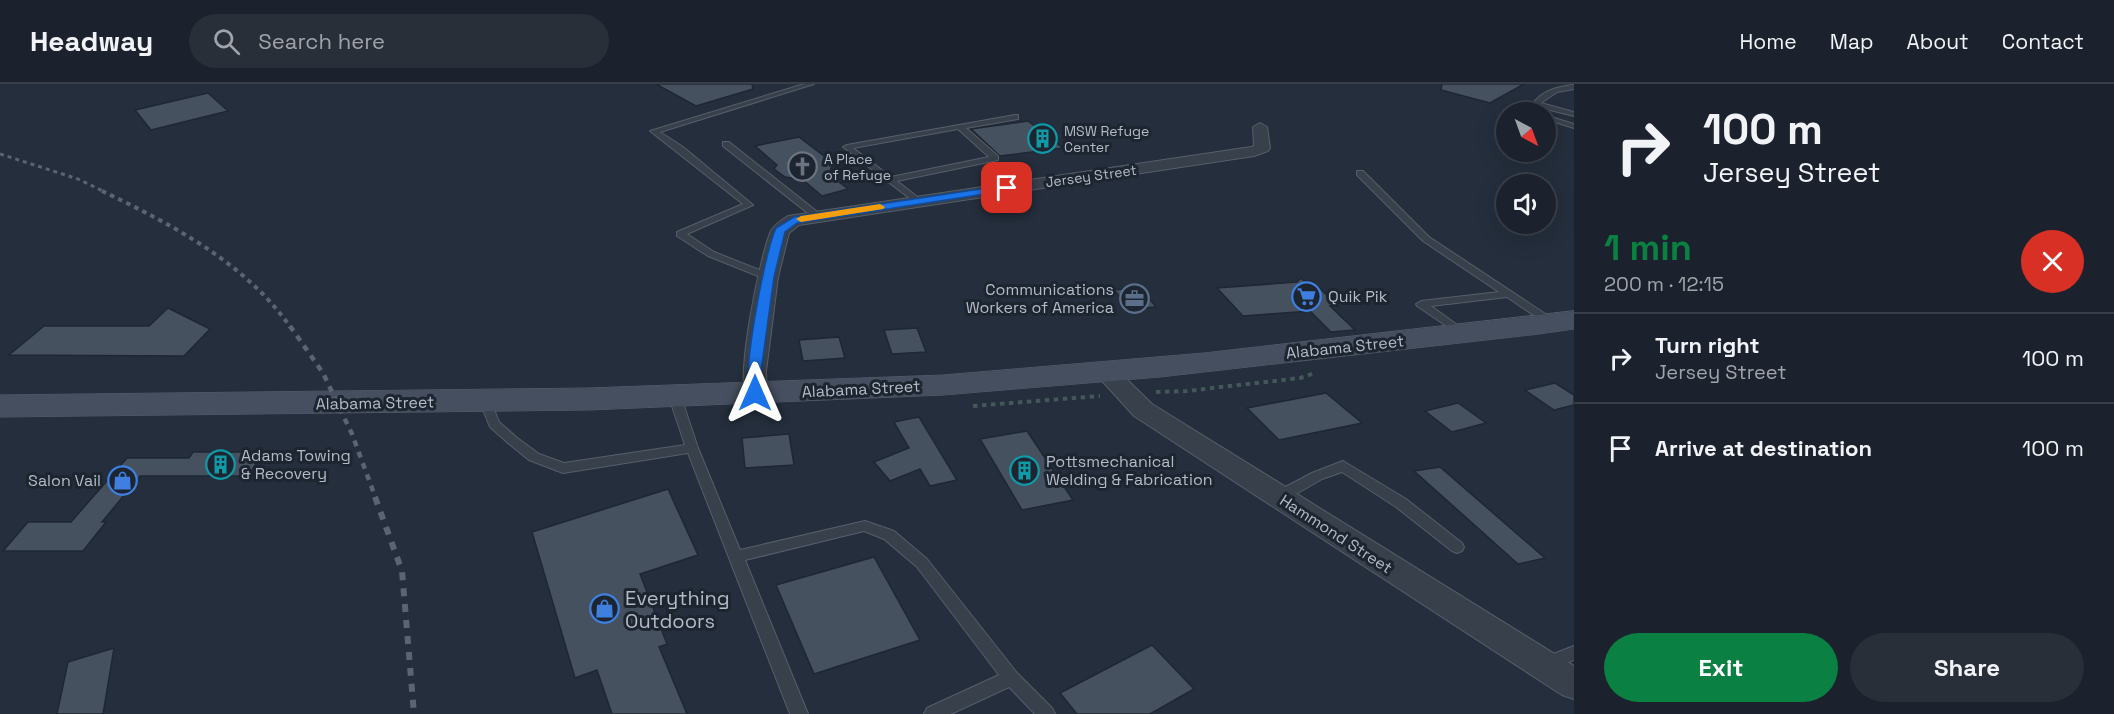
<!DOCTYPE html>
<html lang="en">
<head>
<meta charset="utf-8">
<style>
  body { margin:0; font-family:"Space Grotesk",sans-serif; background:#282f39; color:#f1f3f6; height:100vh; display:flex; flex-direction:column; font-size:22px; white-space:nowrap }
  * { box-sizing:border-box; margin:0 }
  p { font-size:20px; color:#a0a4aa }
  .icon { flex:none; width:33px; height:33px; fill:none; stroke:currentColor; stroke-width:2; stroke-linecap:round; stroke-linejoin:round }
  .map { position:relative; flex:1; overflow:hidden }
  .panel { display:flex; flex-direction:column; background:#1b222d; width:540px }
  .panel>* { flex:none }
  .banner { background:#1b222d; color:#f1f3f6; overflow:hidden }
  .needle { width:39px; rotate:139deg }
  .fabs { position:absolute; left:1496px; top:18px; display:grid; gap:12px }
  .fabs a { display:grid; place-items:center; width:60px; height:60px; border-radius:50%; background:#1b222d; box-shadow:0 6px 24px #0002,0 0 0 2px #393f49; font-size:30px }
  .pin { position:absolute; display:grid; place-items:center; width:51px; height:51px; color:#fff; margin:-26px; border-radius:12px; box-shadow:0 3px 9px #0006 }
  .me { position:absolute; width:66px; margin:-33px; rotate:0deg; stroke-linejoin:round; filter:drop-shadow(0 0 4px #0008) }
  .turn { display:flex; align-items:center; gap:21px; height:126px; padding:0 30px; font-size:27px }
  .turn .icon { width:78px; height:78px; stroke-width:2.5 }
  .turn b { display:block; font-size:42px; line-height:51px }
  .round { display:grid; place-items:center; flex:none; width:63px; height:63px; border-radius:32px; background:#282f39 }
  .head { display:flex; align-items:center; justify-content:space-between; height:102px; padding:0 30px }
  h1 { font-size:36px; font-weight:700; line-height:45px; color:#0b8043 }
  .button { display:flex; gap:12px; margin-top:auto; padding:12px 30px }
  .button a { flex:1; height:69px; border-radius:36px; background:#0b8043; color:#fff; font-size:24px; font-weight:700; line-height:69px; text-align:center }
  .button a+a { background:#282f39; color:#f1f3f6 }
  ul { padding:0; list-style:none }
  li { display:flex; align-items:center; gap:18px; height:90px; padding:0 30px; border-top:2px solid #393f49 }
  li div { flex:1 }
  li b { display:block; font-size:22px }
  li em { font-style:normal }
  header { display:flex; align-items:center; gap:36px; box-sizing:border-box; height:84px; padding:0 30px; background:#1b222d; border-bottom:2px solid #393f49 }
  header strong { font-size:28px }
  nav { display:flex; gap:33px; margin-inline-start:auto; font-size:21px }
  .search { width:420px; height:54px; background:#282f39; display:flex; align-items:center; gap:15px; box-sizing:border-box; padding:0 21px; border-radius:33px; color:#a0a4aa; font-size:22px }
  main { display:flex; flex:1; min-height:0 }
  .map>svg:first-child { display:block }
</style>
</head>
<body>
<header>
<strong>Headway</strong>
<div class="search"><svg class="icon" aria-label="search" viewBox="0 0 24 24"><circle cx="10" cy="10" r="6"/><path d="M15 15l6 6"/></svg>Search here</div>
<nav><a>Home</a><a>Map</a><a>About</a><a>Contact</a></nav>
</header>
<main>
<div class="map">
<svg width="1574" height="630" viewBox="0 0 1574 630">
  <rect width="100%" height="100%" fill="#242e3c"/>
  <g fill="#465160" stroke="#1f2733" stroke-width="1.5">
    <polygon points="656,0 752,0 753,5 696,22"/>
    <polygon points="1442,0 1524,0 1490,19 1441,6"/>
    <polygon points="208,9 228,27 151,46 135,26"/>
    <polygon points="1028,37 1063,64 1000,72 971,45"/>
    <polygon points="799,53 833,79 829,90 848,105 822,112 803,96 785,93 774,85 777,81 755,62"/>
    <polygon points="1301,194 1304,197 1312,197 1338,222 1330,222 1355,246 1331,248 1310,227 1243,232 1217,204 1297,198"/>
    <polygon points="1139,203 1156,223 1131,225 1114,206"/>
    <polygon points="168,224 210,245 184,272 9,271 44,242 149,242"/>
    <polygon points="917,244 926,268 892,270 884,246"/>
    <polygon points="839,253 845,274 803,277 799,256"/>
    <polygon points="1555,299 1574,311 1574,321 1554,326 1525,306"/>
    <polygon points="1326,309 1362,339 1279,356 1247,324"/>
    <polygon points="1458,319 1486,339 1452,348 1425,327"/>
    <polygon points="919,333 957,396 930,402 920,385 890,397 874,378 909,364 894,338"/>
    <polygon points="1027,347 1073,416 1022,426 980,355"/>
    <polygon points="789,350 794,381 745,384 742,354"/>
    <polygon points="193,368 264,368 248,392 140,392 102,438 106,438 83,467 3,467 28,438 71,438 127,374 189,374"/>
    <polygon points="1440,383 1545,474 1518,480 1414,387"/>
    <polygon points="668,405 698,471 640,490 667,560 659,563 687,630 612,630 597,586 575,594 532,448"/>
    <polygon points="874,473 920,556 814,590 776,501"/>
    <polygon points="1152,561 1194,605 1150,630 1077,630 1060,609"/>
    <polygon points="114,564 103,630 57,630 68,578"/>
  </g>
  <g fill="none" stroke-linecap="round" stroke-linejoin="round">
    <defs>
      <g id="lane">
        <polygon points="804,0 814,0 660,48 683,63 753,121 687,150 714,168 772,191 772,195 768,196 708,172 677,152 677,148 743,120 650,47"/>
        <path d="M 1574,1 L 1574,5 L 1557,8 L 1541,19 L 1574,28 L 1574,32 L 1538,23 L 1536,28 L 1529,28 C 1535,9 1556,2 1574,1 Z"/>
        <path d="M 1015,31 L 1018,31 L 1018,35 L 966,44 L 998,72 L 998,76 L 897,97 L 920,115 L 921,117 L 917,120 L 843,63 L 847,61 ZM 958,45 L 989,73 L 891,93 L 853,64 Z"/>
        <polygon points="1545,31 1574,40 1574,44 1545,35"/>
        <polygon points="723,58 729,58 820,130 820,134 814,134 723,62"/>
        <polygon points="1357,87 1363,87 1429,153 1556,237 1557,239 1556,241 1548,241 1507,213 1431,222 1467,248 1468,250 1463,253 1417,222 1416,220 1421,217 1499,208 1423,157 1357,91"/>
        <polygon points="675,309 681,313 698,364 740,466 865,437 894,447 927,475 1017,589 1052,624 1055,630 1035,630 1009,603 951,630 924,630 927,624 999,591 917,483 884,455 864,447 745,476 808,630 790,630 688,369 563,389 529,376 508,359 490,343 480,318 482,315 490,315 499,338 516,353 539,370 564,379 685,361 669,313"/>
        <polygon points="1343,377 1406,415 1462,459 1464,463 1462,467 1457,469 1452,467 1396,423 1342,388 1322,395 1284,417 1274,417 1272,413 1274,409 1312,389"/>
        <polygon points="1574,562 1574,576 1546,587 1540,585 1538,580 1540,575"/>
      </g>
      <g id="street">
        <path d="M 1260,39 L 1267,43 L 1270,64 L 1268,67 L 1254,72 L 799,141 L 789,149 L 778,193 L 766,287 L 767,309 L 763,314 L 755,317 L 747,314 C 735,296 760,171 771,147 C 774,141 782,136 788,132 L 1251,63 L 1254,62 L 1253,43 Z"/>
        <polygon points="1107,282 1115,284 1152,320 1574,582 1574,615 1562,611 1134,332 1095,289 1099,284"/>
      </g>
      <polygon id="secondary" points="1574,227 1574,245 1539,250 1160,293 943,311 589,326 0,333 0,311 589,304 943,291 1204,269"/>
    </defs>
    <use href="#lane" stroke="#565e6a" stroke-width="2"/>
    <use href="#street" stroke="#565e6a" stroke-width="2"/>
    <use href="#secondary" stroke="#565e6a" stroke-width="1"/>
    <g stroke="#44575a" stroke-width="4" stroke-dasharray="4.5 4.5" stroke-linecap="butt">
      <polyline points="1156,308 1187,307 1300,294 1315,289"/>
      <polyline points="973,322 1100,312"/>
    </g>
    <use href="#lane" fill="#38404c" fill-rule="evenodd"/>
    <use href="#street" fill="#38404c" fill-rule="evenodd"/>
    <use href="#secondary" fill="#464f5f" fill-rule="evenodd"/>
    <polyline stroke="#5a6473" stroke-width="3" stroke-dasharray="4 4" stroke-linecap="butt" points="0,70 78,95 105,108"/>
    <path stroke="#5a6473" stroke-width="4" stroke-dasharray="4.5 4.5" stroke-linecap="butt" d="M 102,107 C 171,140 246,179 291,244"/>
    <polyline stroke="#5a6473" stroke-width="4.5" stroke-dasharray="6 6" stroke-linecap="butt" points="290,242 323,289 352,350 376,415"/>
    <polyline stroke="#5a6473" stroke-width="6" stroke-dasharray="8 8" stroke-linecap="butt" points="375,413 402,487 414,630"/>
  </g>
  <path fill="#1a73e8" stroke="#114b97" stroke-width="1.5" d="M 1007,101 L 1011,102 L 1011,106 L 797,139 L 785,148 L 774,193 L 761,287 L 762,309 L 760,312 L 750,312 C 741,293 765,167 776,144 L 794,133 Z"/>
  <polygon fill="#f59e0b" points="880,120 885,123 883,125 801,138 796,135 801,132"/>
  <defs>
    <symbol id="building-ring" viewBox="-11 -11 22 22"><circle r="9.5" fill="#1d2531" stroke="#0f9aa8" stroke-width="1.5"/><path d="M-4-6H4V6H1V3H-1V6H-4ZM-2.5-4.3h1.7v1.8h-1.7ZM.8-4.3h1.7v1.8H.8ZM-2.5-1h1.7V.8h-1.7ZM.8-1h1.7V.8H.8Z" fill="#0f9aa8"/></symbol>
    <symbol id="church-ring" viewBox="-11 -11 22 22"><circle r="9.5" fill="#1d2531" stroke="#6b7280" stroke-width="1.5"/><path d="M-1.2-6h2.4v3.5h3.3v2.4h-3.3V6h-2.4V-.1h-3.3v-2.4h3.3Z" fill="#6b7280"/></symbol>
    <symbol id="supermarket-ring" viewBox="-11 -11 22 22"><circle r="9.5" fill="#1d2531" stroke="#3f7fe0" stroke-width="1.5"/><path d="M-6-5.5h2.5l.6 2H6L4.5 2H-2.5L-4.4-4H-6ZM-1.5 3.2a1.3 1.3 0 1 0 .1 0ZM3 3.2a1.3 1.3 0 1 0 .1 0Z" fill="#3f7fe0"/></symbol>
    <symbol id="office-ring" viewBox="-11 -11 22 22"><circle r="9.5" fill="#1d2531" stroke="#5c6f8a" stroke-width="1.5"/><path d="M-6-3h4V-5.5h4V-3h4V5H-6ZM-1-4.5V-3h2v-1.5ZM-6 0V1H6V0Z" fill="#5c6f8a"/></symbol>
    <symbol id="shop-ring" viewBox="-11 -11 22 22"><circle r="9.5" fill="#1d2531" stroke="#3f7fe0" stroke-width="1.5"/><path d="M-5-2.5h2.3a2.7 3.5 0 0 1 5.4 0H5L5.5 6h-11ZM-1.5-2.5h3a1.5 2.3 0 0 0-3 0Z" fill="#3f7fe0"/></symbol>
  </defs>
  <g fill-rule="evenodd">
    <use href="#building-ring" x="1026" y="38" width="33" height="33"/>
    <use href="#church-ring" x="786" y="66" width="33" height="33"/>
    <use href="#supermarket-ring" x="1290" y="196" width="33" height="33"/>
    <use href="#office-ring" x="1118" y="198" width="33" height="33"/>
    <use href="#building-ring" x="204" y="364" width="33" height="33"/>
    <use href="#building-ring" x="1008" y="370" width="33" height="33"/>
    <use href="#shop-ring" x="106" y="380" width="33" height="33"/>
    <use href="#shop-ring" x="588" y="508" width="33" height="33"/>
  </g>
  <g text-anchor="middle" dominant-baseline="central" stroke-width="6" stroke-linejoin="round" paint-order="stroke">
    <g font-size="14" fill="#b4bbc7" stroke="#1d2531" text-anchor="start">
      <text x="1064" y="47">MSW Refuge<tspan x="1064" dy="16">Center</tspan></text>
      <text x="824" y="75">A Place<tspan x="824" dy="16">of Refuge</tspan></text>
    </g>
    <g font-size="14" fill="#b4bbc7" stroke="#1d2531">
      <text transform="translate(1091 92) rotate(-8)">Jersey Street</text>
    </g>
    <g font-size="16" fill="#b4bbc7" stroke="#1d2531" text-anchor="start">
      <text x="1114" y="205" text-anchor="end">Communications<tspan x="1114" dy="18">Workers of America</tspan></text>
      <text x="1328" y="212">Quik Pik</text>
      <text x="241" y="371">Adams Towing<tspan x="241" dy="18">&amp; Recovery</tspan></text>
      <text x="1046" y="377">Pottsmechanical<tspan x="1046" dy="18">Welding &amp; Fabrication</tspan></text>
      <text x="101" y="396" text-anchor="end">Salon Vail</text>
    </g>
    <g font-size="16" fill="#b4bbc7" stroke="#1d2531">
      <text transform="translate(1345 263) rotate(-6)">Alabama Street</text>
      <text transform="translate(861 305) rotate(-3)">Alabama Street</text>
      <text transform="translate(375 319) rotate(-1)">Alabama Street</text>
      <text transform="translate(1336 450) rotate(33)">Hammond Street</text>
    </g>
    <g font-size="20" fill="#b4bbc7" stroke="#1d2531" text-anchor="start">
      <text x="625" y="514">Everything<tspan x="625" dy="23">Outdoors</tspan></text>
    </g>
  </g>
</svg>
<div class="fabs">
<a><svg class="needle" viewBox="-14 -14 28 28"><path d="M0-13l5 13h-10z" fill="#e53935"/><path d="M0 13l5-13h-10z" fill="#a0a4aa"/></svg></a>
<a><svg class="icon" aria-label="sound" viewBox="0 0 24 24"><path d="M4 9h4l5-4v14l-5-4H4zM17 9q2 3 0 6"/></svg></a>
</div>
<div class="pin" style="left:1007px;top:104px;background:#d93025"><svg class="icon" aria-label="arrive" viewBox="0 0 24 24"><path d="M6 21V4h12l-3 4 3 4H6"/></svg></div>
<svg class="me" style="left:755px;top:309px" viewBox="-20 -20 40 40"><path d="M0-17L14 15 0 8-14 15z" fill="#1a73e8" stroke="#fff" stroke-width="4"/></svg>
</div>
<section class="panel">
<div class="banner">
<div class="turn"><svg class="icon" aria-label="right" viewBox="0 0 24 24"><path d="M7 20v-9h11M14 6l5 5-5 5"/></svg><div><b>100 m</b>Jersey Street</div></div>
</div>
<div class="head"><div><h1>1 min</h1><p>200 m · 12:15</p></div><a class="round" style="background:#d93025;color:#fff"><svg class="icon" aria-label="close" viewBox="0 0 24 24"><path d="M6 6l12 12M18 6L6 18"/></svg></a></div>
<ul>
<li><svg class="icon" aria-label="right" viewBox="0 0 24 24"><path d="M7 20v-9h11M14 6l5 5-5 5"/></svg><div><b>Turn right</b><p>Jersey Street</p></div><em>100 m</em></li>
<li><svg class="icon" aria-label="arrive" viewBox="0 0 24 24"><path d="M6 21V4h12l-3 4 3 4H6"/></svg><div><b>Arrive at destination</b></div><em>100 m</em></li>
</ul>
<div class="button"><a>Exit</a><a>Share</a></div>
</section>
</main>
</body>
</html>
